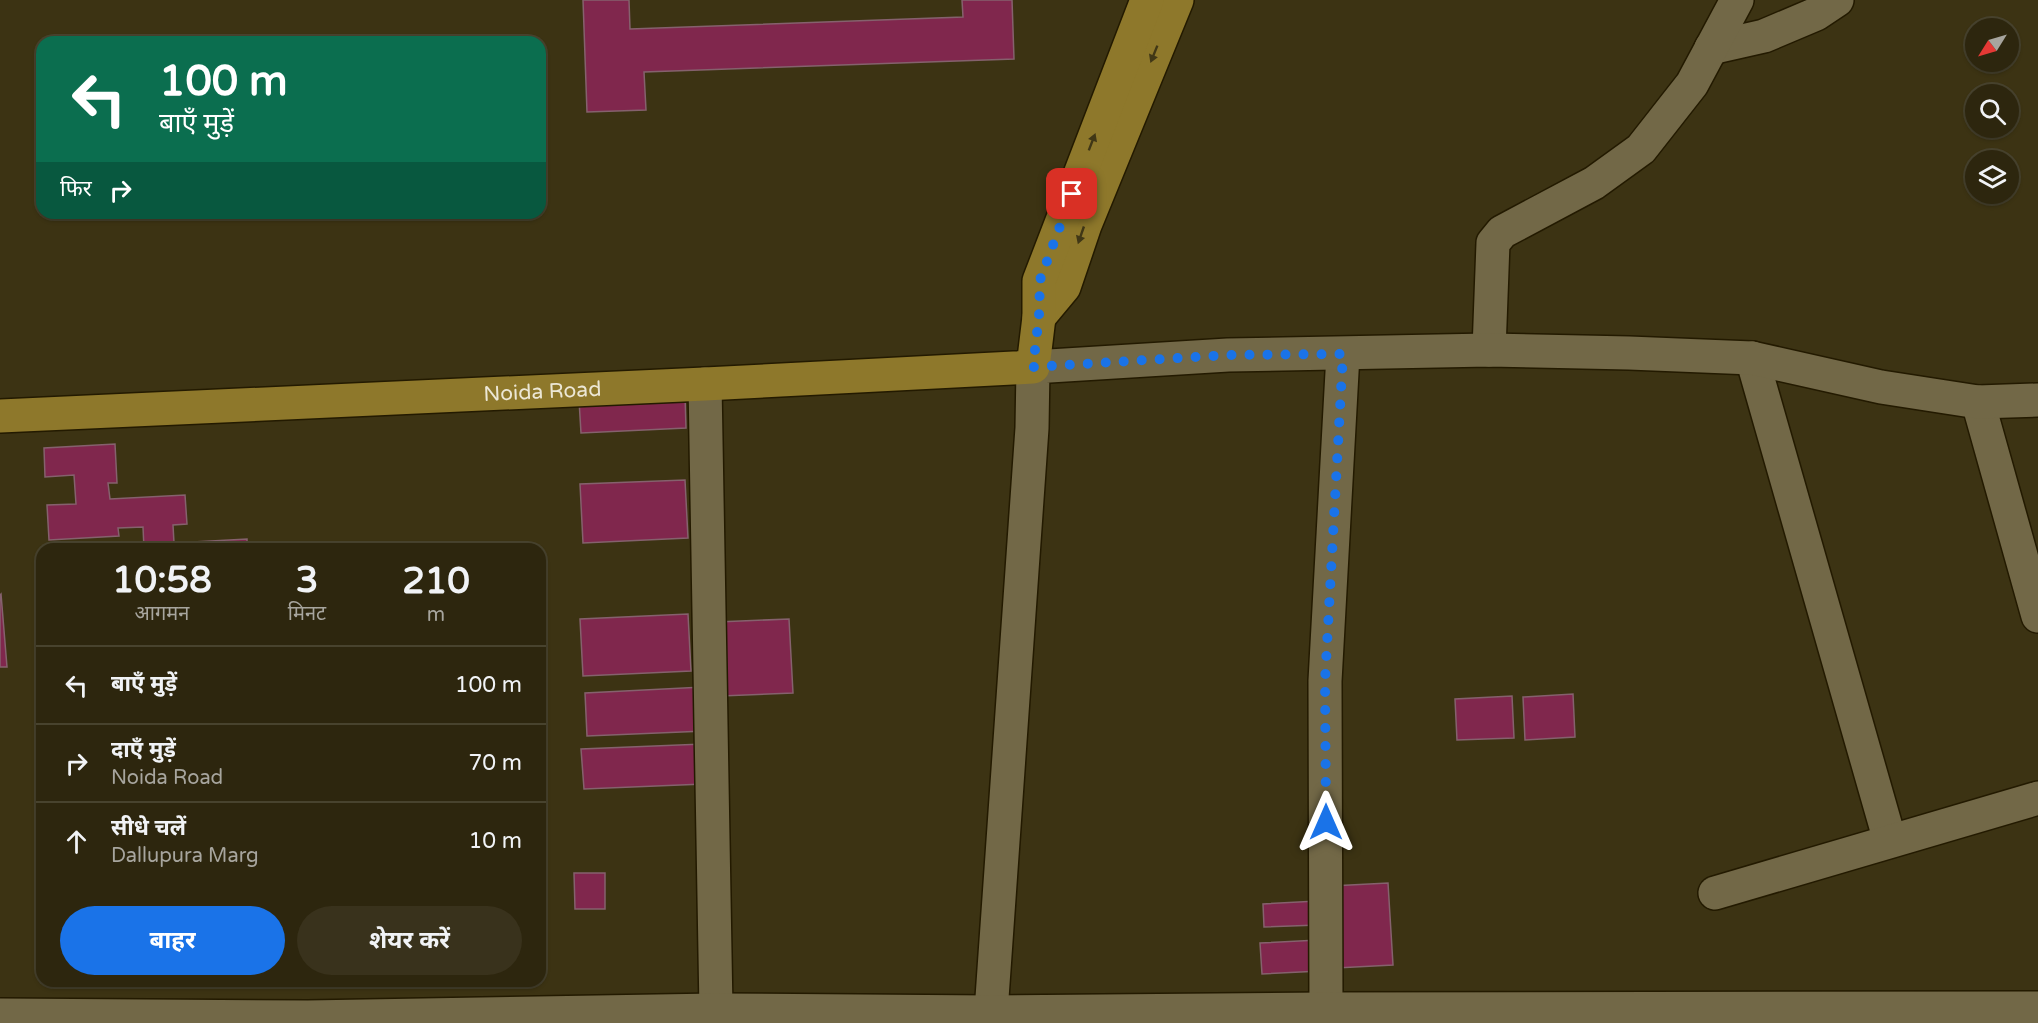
<!DOCTYPE html>
<html lang="hi">
<head>
<meta charset="utf-8">
<style>
  body { margin:0; font-family:"Varela Round","Noto Sans Devanagari",sans-serif; background:#39321c; color:#f1f3f6; height:100vh; display:flex; flex-direction:column; font-size:22px; white-space:nowrap }
  * { box-sizing:border-box; margin:0 }
  p { font-size:20px; color:#a7a59e }
  .icon { flex:none; width:33px; height:33px; fill:none; stroke:currentColor; stroke-width:2; stroke-linecap:round; stroke-linejoin:round }
  .map { position:relative; flex:1; overflow:hidden }
  .sheet { position:absolute; left:36px; top:543px; width:510px; height:444px; display:flex; flex-direction:column; background:#2d260e; border-radius:18px; box-shadow:0 2px 4px #0004,0 0 0 2px #48432e }
  .sheet>* { flex:none }
  .banner { position:absolute; left:36px; top:36px; width:510px; height:183px; border-radius:18px; box-shadow:0 2px 4px #0004,0 0 0 2px #48432e; background:#0b6e4f; color:#fff; overflow:hidden }
  .needle { width:39px; rotate:233deg }
  .buttons { position:absolute; left:1965px; top:18px; display:grid; gap:12px }
  .buttons a { display:grid; place-items:center; width:54px; height:54px; border-radius:50%; background:#2d260e; box-shadow:0 2px 4px #0004,0 0 0 2px #48432e; font-size:30px }
  .pin { position:absolute; display:grid; place-items:center; width:51px; height:51px; color:#fff; margin:-26px; border-radius:12px; box-shadow:0 3px 9px #0006 }
  .me { position:absolute; width:66px; margin:-33px; rotate:0deg; stroke-linejoin:round; filter:drop-shadow(0 0 4px #0008) }
  .turn { display:flex; align-items:center; gap:21px; height:126px; padding:0 24px; font-size:27px }
  .turn .icon { width:78px; height:78px; stroke-width:2.5 }
  .turn b { display:block; font-size:42px; line-height:51px }
  .then { display:flex; align-items:center; height:57px; padding:0 24px; background:#0003; gap:12px; font-size:22px }
  .eta { display:flex; justify-content:space-evenly; align-items:center; height:102px; text-align:center }
  .eta b { font-size:36px; font-weight:700; line-height:42px }
  .cta { display:flex; gap:12px; margin-top:auto; padding:12px 24px }
  .cta a { flex:1; height:69px; border-radius:36px; background:#1a73e8; color:#fff; font-size:24px; font-weight:700; line-height:69px; text-align:center }
  .cta a+a { background:#39321c; color:#f1f3f6 }
  ul { padding:0; list-style:none }
  li { display:flex; align-items:center; gap:18px; height:78px; padding:0 24px; border-top:2px solid #48432e }
  li div { flex:1 }
  li b { display:block; font-size:22px }
  li em { font-style:normal }
  .map>svg:first-child { display:block }
</style>
</head>
<body>
<div class="map">
<svg width="2038" height="1023" viewBox="0 0 2038 1023">
  <rect width="100%" height="100%" fill="#3c3313"/>
  <g fill="#80274d" stroke="#85616d" stroke-width="1.5">
    <polygon points="583,0 629,0 630,29 963,17 962,0 1012,0 1014,59 644,72 646,110 587,112"/>
    <polygon points="685,395 686,428 581,433 579,400"/>
    <polygon points="115,444 117,483 108,483 110,499 185,495 187,524 173,525 174,543 247,539 247,549 144,549 143,527 118,528 119,536 49,540 47,505 76,504 74,475 45,477 44,448"/>
    <polygon points="685,480 688,538 583,543 580,484"/>
    <polygon points="1,594 7,667 0,667 0,595"/>
    <polygon points="688,614 691,671 583,676 580,619"/>
    <polygon points="789,619 793,693 721,696 717,622"/>
    <polygon points="703,687 705,731 587,736 585,693"/>
    <polygon points="1573,694 1575,737 1525,740 1523,697"/>
    <polygon points="1512,696 1514,738 1457,740 1455,699"/>
    <polygon points="703,744 704,784 584,789 581,749"/>
    <polygon points="574,873 605,873 605,909 575,909"/>
    <polygon points="1388,883 1393,965 1336,968 1331,886"/>
    <polygon points="1317,901 1318,925 1264,927 1263,904"/>
    <polygon points="1318,940 1320,971 1262,974 1260,943"/>
  </g>
  <g fill="none" stroke-linecap="round" stroke-linejoin="round">
    <defs>
      <g id="minor">
        <polyline points="1711,48 1764,36 1816,14 1837,0"/>
        <polyline points="1489,350 1493,243 1502,232 1594,183 1641,149 1692,84 1737,0"/>
        <polyline points="1752,358 1890,841"/>
        <polyline points="705,384 716,1010"/>
        <polyline points="1978,402 2038,616"/>
        <polyline points="1715,893 2038,798"/>
        <polyline points="1326,1009 1325,681 1343,354"/>
        <polyline points="991,1012 1032,428 1033,367 1228,355 1489,350 1629,353 1752,358 1881,387 1978,402 2038,400"/>
        <polyline points="0,1015 308,1017 716,1010 991,1012 1326,1009 2038,1008"/>
      </g>
      <g id="major">
        <polyline points="1039,317 1064,287 1085,225 1177,0"/>
        <path id="s1" d="M 0,416 L 705,384 L 1033,367 L 1039,317 L 1039,281 L 1147,0"/>
      </g>
    </defs>
    <use href="#minor" stroke="#231a00" stroke-width="36"/>
    <use href="#major" stroke="#231a00" stroke-width="36"/>
    <use href="#minor" stroke="#726847" stroke-width="33"/>
    <use href="#major" stroke="#8e782b" stroke-width="33"/>
  </g>
  <defs><path id="oneway-solid" d="M-6-.8H1V-3.2L6.5 0L1 3.2V.8H-6Z" transform="scale(1.5)"/></defs>
  <g fill="#403716">
    <use href="#oneway-solid" transform="translate(1154 54) rotate(112)"/>
    <use href="#oneway-solid" transform="translate(1092 142) rotate(-69)"/>
    <use href="#oneway-solid" transform="translate(1081 235) rotate(109)"/>
  </g>
  <g fill="none" stroke-linecap="round" stroke-linejoin="round">
    <polyline stroke="#1a73e8" stroke-width="10" stroke-dasharray="0 18" points="1072,194 1040,280 1039,316 1033,367 1228,355 1343,354 1325,681 1326,822"/>
  </g>
  <g text-anchor="middle" dominant-baseline="central" stroke-width="4.5" stroke-linejoin="round" paint-order="stroke">
    <g font-size="21" fill="#ece7d5" stroke="#1f1b0d">
      <text stroke="none"><textPath href="#s1" startOffset="543">Noida Road</textPath></text>
    </g>
  </g>
</svg>
<div class="buttons">
<a><svg class="needle" viewBox="-14 -14 28 28"><path d="M0-13l5 13h-10z" fill="#e53935"/><path d="M0 13l5-13h-10z" fill="#a7a59e"/></svg></a>
<a><svg class="icon" aria-label="search" viewBox="0 0 24 24"><circle cx="10" cy="10" r="6"/><path d="M15 15l6 6"/></svg></a>
<a><svg class="icon" aria-label="layers" viewBox="0 0 24 24"><path d="M12 4l9 5-9 5-9-5zM3 14l9 5 9-5"/></svg></a>
</div>
<div class="pin" style="left:1072px;top:194px;background:#d93025"><svg class="icon" aria-label="arrive" viewBox="0 0 24 24"><path d="M6 21V4h12l-3 4 3 4H6"/></svg></div>
<svg class="me" style="left:1326px;top:822px" viewBox="-20 -20 40 40"><path d="M0-17L14 15 0 8-14 15z" fill="#1a73e8" stroke="#fff" stroke-width="4"/></svg>
<div class="banner">
<div class="turn"><svg class="icon" aria-label="left" viewBox="0 0 24 24"><path d="M17 20v-9H6M10 6l-5 5 5 5"/></svg><div><b>100 m</b>बाएँ मुड़ें</div></div>
<div class="then">फिर<svg class="icon" aria-label="right" viewBox="0 0 24 24"><path d="M7 20v-9h11M14 6l5 5-5 5"/></svg></div>
</div>
<section class="sheet">
<div class="eta">
<div><b>10:58</b><p>आगमन</p></div>
<div><b>3</b><p>मिनट</p></div>
<div><b>210</b><p>m</p></div>
</div>
<ul>
<li><svg class="icon" aria-label="left" viewBox="0 0 24 24"><path d="M17 20v-9H6M10 6l-5 5 5 5"/></svg><div><b>बाएँ मुड़ें</b></div><em>100 m</em></li>
<li><svg class="icon" aria-label="right" viewBox="0 0 24 24"><path d="M7 20v-9h11M14 6l5 5-5 5"/></svg><div><b>दाएँ मुड़ें</b><p>Noida Road</p></div><em>70 m</em></li>
<li><svg class="icon" aria-label="ahead" viewBox="0 0 24 24"><path d="M12 20V5M6 11l6-6 6 6"/></svg><div><b>सीधे चलें</b><p>Dallupura Marg</p></div><em>10 m</em></li>
</ul>
<div class="cta"><a>बाहर</a><a>शेयर करें</a></div>
</section>
</div>
</body>
</html>
